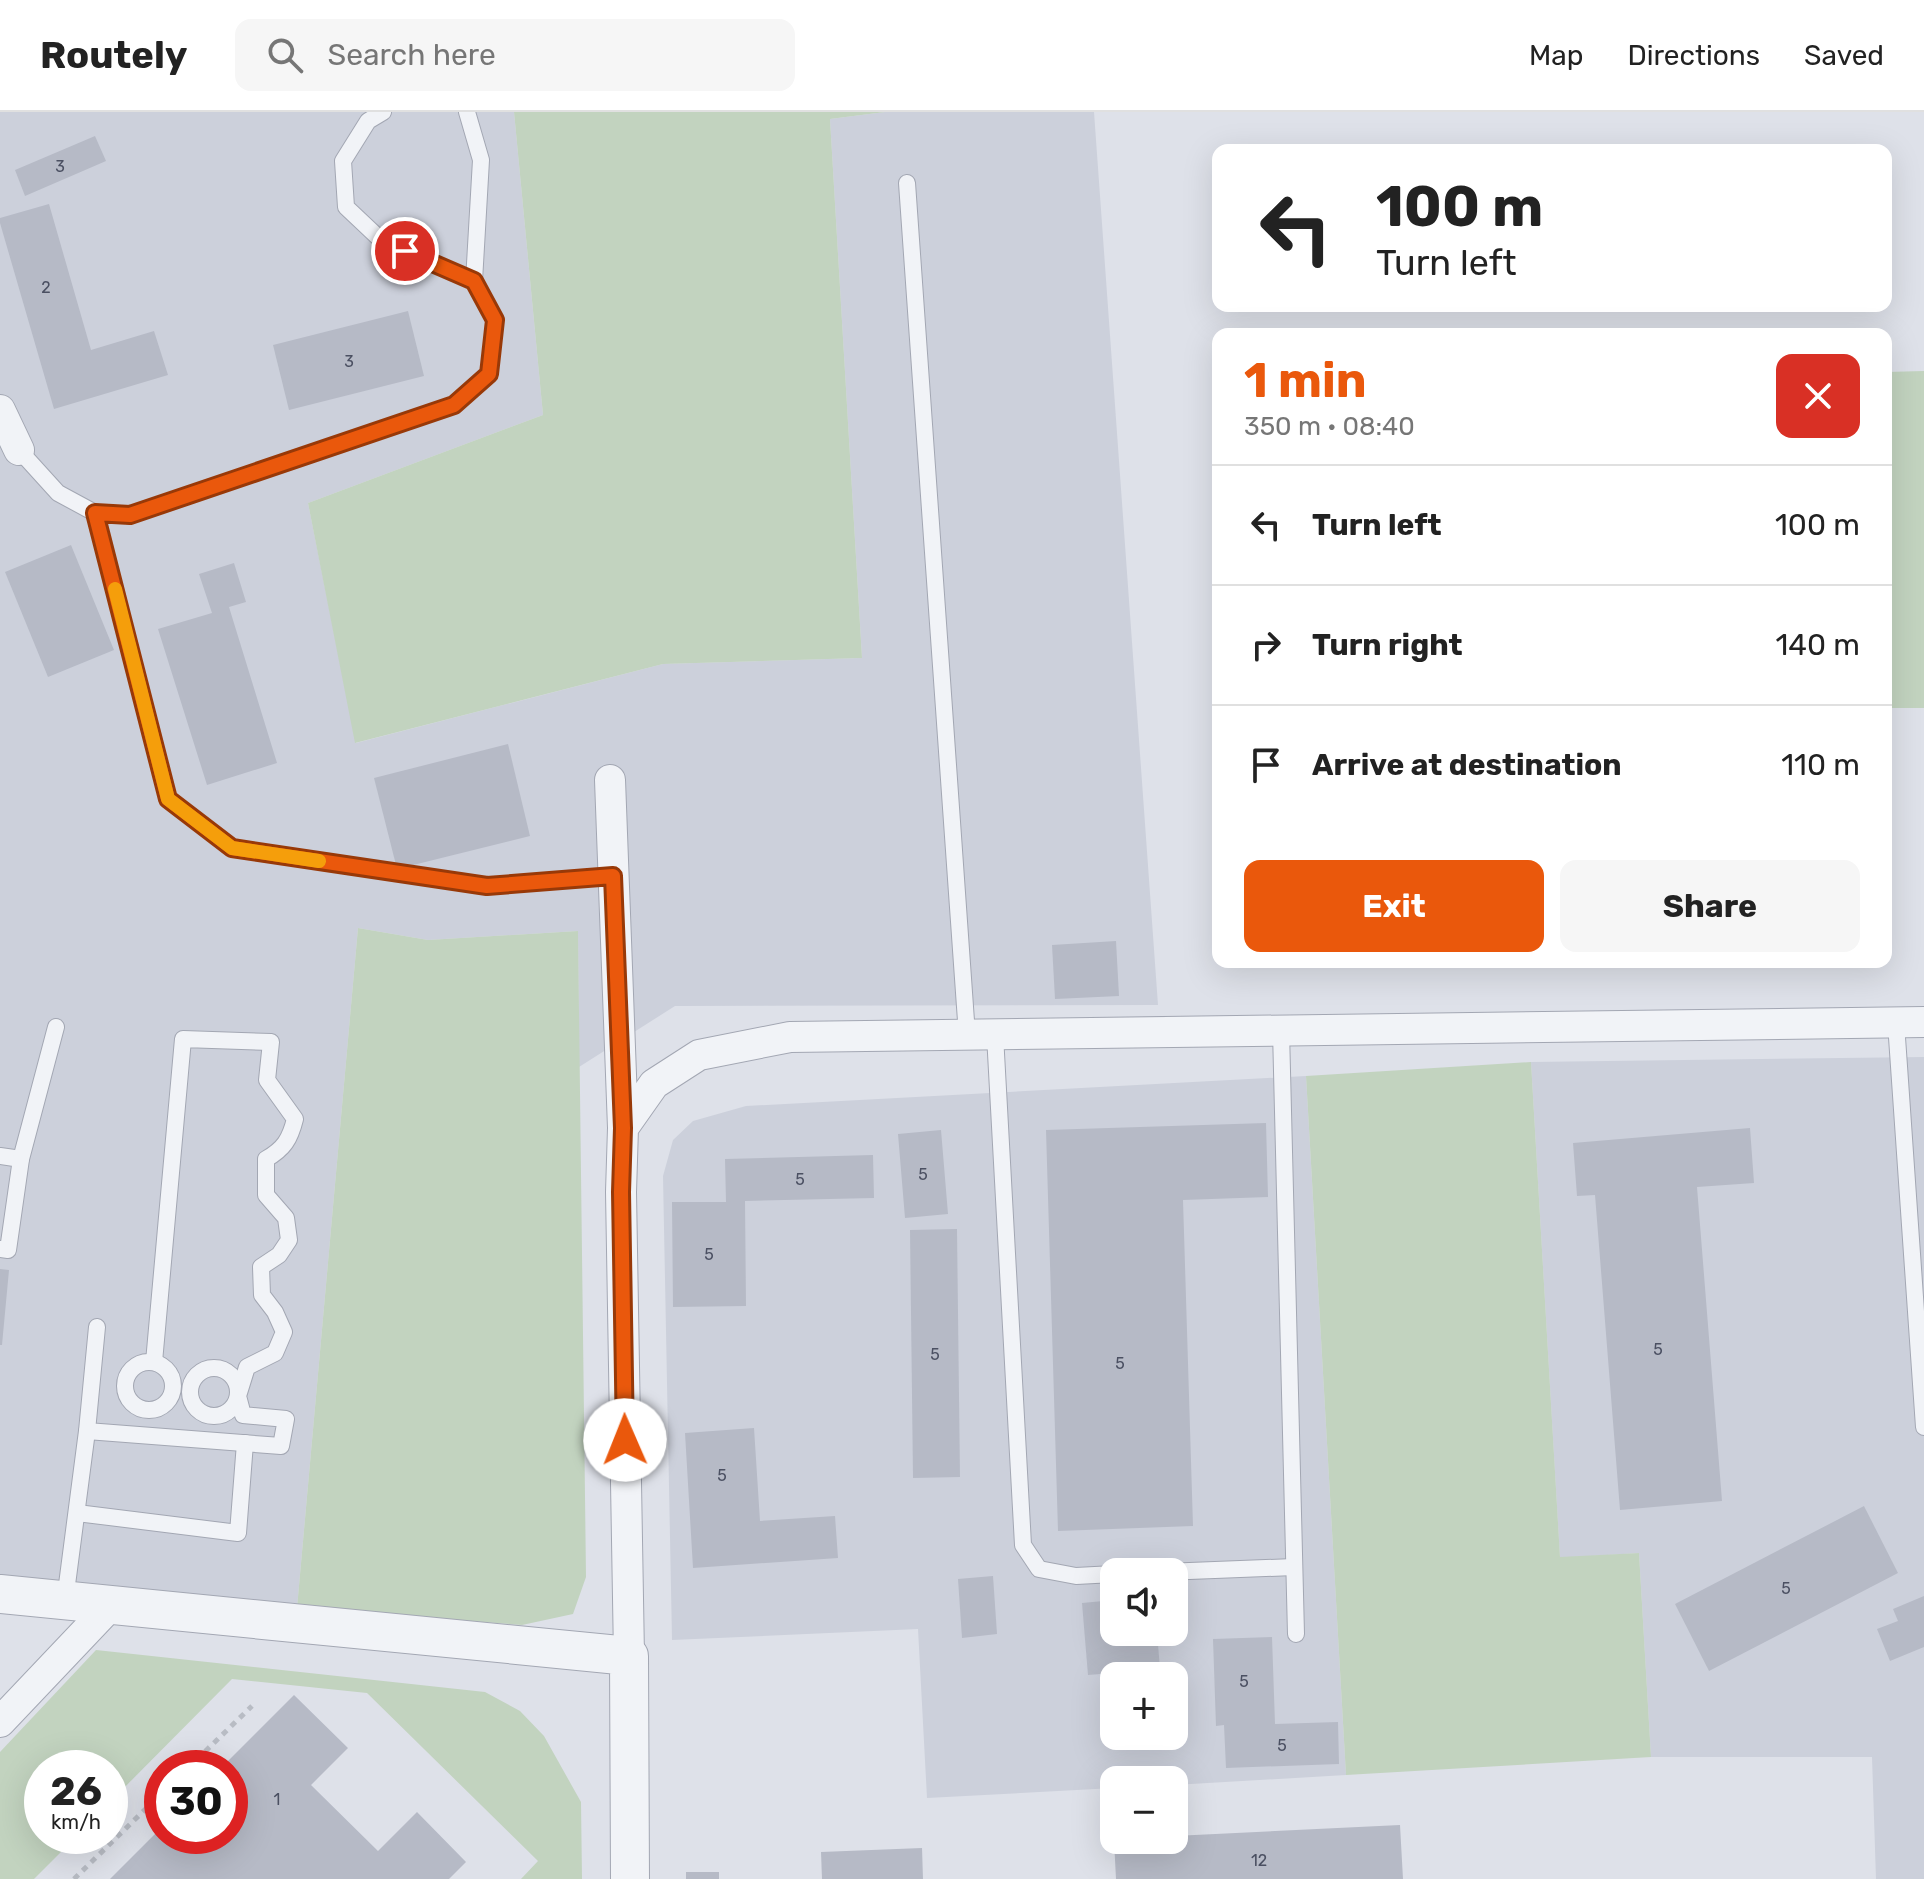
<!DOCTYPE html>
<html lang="en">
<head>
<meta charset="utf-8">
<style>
  body { margin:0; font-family:Rubik,sans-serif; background:#f6f6f6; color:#222; height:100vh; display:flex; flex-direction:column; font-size:30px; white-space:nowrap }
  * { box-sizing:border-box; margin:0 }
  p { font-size:26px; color:#767676 }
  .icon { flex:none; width:44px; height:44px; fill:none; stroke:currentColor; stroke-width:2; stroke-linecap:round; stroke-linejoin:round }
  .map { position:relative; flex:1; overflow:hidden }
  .panel { position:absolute; left:1212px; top:216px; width:680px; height:640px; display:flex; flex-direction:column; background:#fff; border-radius:16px; box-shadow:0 8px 32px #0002 }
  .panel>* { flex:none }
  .hud { position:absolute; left:1212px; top:32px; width:680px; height:168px; border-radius:16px; box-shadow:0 8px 32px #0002; background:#fff; color:#222; overflow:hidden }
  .controls { position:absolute; left:1100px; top:1446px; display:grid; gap:16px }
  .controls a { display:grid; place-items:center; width:88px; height:88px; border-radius:16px; background:#fff; box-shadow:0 8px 32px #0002; font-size:40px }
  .speed { position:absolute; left:24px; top:1638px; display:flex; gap:16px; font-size:40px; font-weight:700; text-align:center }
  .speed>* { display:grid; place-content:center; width:104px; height:104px; border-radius:50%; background:#fff; box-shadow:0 8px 32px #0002; line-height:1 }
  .speed small { font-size:20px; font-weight:400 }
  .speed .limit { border:12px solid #d22; background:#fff; color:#111 }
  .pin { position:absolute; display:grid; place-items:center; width:68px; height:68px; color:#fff; margin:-34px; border:4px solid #fff; border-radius:50%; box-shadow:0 2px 8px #0007 }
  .me { position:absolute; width:88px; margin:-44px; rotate:359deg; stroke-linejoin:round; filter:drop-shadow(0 0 6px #0008) }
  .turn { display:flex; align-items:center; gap:28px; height:168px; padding:0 32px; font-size:36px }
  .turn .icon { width:104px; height:104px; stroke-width:2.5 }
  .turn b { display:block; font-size:56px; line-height:68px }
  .round { display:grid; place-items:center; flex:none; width:84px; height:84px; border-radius:16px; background:#f6f6f6 }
  .head { display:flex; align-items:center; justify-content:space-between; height:136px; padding:0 32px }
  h1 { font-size:48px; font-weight:700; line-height:60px; color:#ea580c }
  .action { display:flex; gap:16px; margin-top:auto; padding:16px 32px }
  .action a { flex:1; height:92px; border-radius:16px; background:#ea580c; color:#fff; font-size:32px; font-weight:700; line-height:92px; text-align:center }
  .action a+a { background:#f6f6f6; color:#222 }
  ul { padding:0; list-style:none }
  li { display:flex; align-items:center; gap:24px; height:120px; padding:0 32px; border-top:2px solid #e0e0e0 }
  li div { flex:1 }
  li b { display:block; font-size:30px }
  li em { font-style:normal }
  header { display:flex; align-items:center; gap:48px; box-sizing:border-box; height:112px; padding:0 40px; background:#fff; border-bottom:2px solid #e0e0e0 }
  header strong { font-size:38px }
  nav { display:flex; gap:44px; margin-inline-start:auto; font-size:28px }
  .search { width:560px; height:72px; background:#f6f6f6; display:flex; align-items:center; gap:20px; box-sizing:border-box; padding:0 28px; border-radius:16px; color:#767676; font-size:30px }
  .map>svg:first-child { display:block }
</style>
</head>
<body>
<header>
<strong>Routely</strong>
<div class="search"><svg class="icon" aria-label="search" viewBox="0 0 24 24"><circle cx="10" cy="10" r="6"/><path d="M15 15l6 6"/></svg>Search here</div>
<nav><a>Map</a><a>Directions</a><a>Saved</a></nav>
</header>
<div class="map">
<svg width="1924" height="1767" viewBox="0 0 1924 1767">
  <rect width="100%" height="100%" fill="#dee1e9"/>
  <g fill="#ccd0db" fill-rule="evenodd">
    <polygon points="0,0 514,0 543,303 308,391 356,631 663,552 862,546 830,7 885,0 1094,0 1158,893 675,894 579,955 578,819 428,828 358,816 297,1496 0,1465"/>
    <polygon points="1924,945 1924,1767 1876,1767 1872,1645 1651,1645 1639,1441 1560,1446 1531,950"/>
    <path d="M 1306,964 L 1346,1663 L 1174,1673 L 1174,1668 L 1114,1668 L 1114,1676 L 927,1686 L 918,1517 L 672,1528 L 663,1064 L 673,1028 L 693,1009 L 746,994 ZM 1114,1460 L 1174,1460 L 1174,1520 L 1114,1520 ZM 1114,1564 L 1174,1564 L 1174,1624 L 1114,1624 Z"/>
  </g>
  <g fill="#c2d3bf">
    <polygon points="514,0 885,0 830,7 862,546 663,552 355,631 308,391 543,303"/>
    <polygon points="1924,259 1924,596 1886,596 1886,260"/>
    <polygon points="358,816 428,828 578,819 586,1465 573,1502 522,1513 297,1496"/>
    <polygon points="1531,950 1560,1445 1639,1441 1651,1645 1346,1663 1306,964"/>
    <polygon points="96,1538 485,1580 520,1599 544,1624 581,1690 582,1767 521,1767 538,1749 367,1581 232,1567 110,1690 110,1656 42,1656 42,1724 77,1724 34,1767 0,1767 0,1640"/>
  </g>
  <g fill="#b6bac6">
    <polygon points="95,24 106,49 25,84 15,58"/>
    <polygon points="49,92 91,238 154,219 168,263 54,297 0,111 0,106"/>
    <polygon points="408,199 424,264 289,298 273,233"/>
    <polygon points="71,433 114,538 48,565 5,460"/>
    <polygon points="234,451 246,490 229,495 277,651 207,673 158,517 212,501 199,462"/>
    <polygon points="508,632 530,724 397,757 374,666"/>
    <polygon points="1116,829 1119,884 1055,887 1052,833"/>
    <polygon points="1266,1011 1268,1085 1183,1088 1193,1414 1058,1419 1046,1018"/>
    <polygon points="1750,1016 1754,1071 1697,1075 1722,1389 1620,1398 1595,1083 1577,1084 1573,1031"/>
    <polygon points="941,1018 948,1102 905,1106 898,1022"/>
    <polygon points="873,1043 874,1086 745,1089 746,1194 673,1195 672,1090 726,1090 725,1047"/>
    <polygon points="957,1117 960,1365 913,1366 910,1118"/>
    <polygon points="0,1157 9,1158 2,1233 0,1233"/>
    <polygon points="754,1316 760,1409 835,1404 838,1446 693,1456 685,1321"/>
    <polygon points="1864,1394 1898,1461 1709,1559 1675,1492"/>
    <polygon points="993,1464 997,1522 962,1526 958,1467"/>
    <polygon points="1924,1484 1924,1535 1890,1549 1877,1517 1898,1509 1893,1497"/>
    <polygon points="1114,1488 1114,1520 1157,1520 1160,1557 1088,1563 1082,1491"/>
    <polygon points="1272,1525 1275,1612 1338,1610 1339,1652 1226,1656 1224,1613 1216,1614 1213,1527"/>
    <polygon points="294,1583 348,1636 311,1673 378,1739 417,1700 466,1750 449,1767 110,1767 162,1715 162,1724 230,1724 230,1656 221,1656"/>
    <polygon points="1400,1713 1403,1767 1116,1767 1114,1728 1174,1728 1174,1724"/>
    <polygon points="922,1736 923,1767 822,1767 821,1740"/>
    <rect x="686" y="1760" width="33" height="7"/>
  </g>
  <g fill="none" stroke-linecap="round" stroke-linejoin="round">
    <defs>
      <g id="service">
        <polyline points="383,0 368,9 343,49 346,95 382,129 474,169"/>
        <polyline points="907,71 967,923"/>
        <polyline points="19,338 58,381 95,401 130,403 454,293 489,262 495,208 474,169 481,48 467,0"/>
        <polyline points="95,401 168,687 232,736 487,774 613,764"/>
        <polyline points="1896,911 1924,1315"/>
        <polyline points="1281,919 1296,1522"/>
        <polyline points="995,923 1023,1433 1039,1457 1076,1464 1114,1462"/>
        <polyline points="0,1044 21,1047"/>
        <polyline points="0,1137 8,1138 21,1047 56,915"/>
        <path d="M 97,1215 L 87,1319 L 281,1334 L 286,1307 L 243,1303 L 238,1284 L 247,1255 L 275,1241 L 284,1220 L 275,1200 L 262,1183 L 261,1155 L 279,1143 L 289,1128 L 286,1106 L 266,1083 L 266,1047 C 284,1037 290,1027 295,1007 L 267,968 L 271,930 L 183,927 L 154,1250"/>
        <circle cx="149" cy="1274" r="24"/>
        <circle cx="214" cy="1280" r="24"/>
        <polyline points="77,1401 238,1421 245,1331"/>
        <polyline points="1164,1460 1294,1455"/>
        <polyline points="65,1488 87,1319"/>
      </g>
      <g id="minor">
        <polyline points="0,298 19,338"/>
        <polyline points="610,668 623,1016"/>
        <polyline points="629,1544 621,1080 623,1016 654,972 699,943 790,925 1924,910"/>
        <polyline points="0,1610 111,1493"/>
      </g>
      <polyline id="tertiary" points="0,1482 629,1544 630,1767"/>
    </defs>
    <use href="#service" stroke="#a3a7b3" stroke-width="18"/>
    <use href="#minor" stroke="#a3a7b3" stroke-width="32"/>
    <use href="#tertiary" stroke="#a3a7b3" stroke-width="40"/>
    <g stroke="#b8bcc4" stroke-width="5" stroke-dasharray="6 6" stroke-linecap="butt">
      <polyline points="188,1656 252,1594"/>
      <polyline points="74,1767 162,1681"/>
    </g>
    <use href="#service" stroke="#f1f3f7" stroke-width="16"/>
    <use href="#minor" stroke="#f1f3f7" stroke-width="30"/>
    <use href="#tertiary" stroke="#f1f3f7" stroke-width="38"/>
  </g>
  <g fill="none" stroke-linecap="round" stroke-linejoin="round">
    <defs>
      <polyline id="route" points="405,139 474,169 495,208 489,262 454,293 130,403 95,401 168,687 232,736 487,774 613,764 623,1016 621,1080 625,1328"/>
    </defs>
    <use href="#route" stroke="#983908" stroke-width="20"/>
    <use href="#route" stroke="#ea580c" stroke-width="14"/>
    <polyline stroke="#f59e0b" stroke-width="14" points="115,477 168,687 232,736 319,749"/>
  </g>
  <g text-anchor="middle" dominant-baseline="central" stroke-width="8" stroke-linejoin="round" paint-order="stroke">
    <g font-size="16" fill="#4b5062">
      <text x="60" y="54">3</text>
      <text x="46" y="175">2</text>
      <text x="349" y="249">3</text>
      <text x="923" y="1062">5</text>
      <text x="800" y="1067">5</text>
      <text x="709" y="1142">5</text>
      <text x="1658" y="1237">5</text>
      <text x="935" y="1242">5</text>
      <text x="1120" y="1251">5</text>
      <text x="722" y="1363">5</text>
      <text x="1786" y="1476">5</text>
      <text x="1244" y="1569">5</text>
      <text x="1282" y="1633">5</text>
      <text x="277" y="1687">1</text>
      <text x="1259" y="1748">12</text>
    </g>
  </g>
</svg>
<div class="controls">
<a><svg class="icon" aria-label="sound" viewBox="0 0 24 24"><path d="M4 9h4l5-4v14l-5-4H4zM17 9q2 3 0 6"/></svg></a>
<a>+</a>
<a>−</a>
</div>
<div class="speed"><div>26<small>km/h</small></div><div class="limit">30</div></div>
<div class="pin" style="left:405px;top:139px;background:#d93025"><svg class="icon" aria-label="arrive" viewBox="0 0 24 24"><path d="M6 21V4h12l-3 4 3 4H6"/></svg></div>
<svg class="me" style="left:625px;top:1328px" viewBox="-20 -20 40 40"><circle r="19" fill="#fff"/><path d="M0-13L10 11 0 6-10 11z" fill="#ea580c"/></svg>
<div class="hud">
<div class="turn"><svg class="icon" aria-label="left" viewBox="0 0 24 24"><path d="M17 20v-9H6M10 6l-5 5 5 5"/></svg><div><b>100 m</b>Turn left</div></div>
</div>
<section class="panel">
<div class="head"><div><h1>1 min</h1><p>350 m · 08:40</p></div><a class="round" style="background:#d93025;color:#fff"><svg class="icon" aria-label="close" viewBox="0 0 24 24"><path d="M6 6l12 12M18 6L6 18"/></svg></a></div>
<ul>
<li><svg class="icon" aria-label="left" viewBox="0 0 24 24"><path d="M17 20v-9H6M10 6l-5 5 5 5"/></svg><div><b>Turn left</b></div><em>100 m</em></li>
<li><svg class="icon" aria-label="right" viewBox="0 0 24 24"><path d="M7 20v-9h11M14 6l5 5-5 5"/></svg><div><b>Turn right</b></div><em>140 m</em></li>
<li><svg class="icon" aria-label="arrive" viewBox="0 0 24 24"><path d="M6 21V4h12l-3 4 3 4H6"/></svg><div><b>Arrive at destination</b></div><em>110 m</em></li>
</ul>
<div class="action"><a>Exit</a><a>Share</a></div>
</section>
</div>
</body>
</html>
